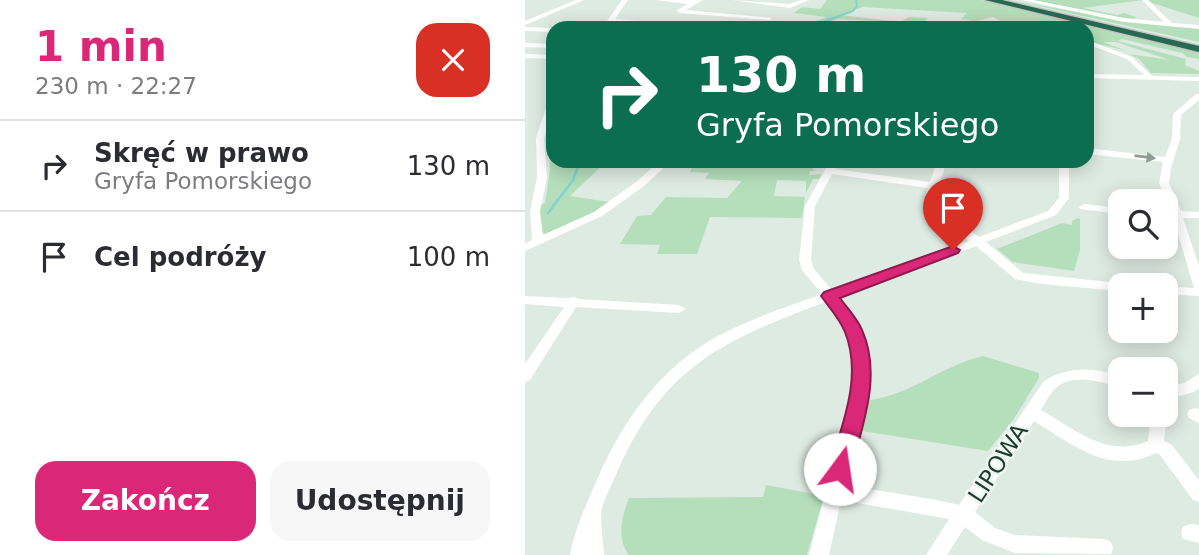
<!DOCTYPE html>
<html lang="pl">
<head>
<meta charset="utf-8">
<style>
  body { margin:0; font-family:"DejaVu Sans",sans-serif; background:#f7f7f7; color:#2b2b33; height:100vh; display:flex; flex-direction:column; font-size:26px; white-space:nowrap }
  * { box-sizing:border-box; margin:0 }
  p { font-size:23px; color:#7c7c81 }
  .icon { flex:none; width:38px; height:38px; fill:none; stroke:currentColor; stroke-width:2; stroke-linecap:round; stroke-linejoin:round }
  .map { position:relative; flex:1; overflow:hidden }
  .details { display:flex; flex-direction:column; background:#fff; width:525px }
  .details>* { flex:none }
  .guide { position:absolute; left:21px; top:21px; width:548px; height:147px; border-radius:21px; box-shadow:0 4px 18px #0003; background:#0b6e4f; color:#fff; overflow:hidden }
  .controls { position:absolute; left:583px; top:189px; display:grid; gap:14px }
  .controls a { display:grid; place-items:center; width:70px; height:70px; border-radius:14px; background:#fff; box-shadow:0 4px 18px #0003; font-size:35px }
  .pin { position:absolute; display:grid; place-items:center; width:60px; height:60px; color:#fff; margin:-72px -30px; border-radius:50% 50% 50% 0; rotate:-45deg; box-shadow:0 0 7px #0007 }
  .pin .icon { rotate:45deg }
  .me { position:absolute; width:77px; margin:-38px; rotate:14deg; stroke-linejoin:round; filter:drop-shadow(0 0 5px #0008) }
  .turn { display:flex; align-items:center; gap:24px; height:147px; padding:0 35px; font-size:32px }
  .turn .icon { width:91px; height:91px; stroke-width:2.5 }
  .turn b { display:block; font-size:49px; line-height:60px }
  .round { display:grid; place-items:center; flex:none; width:74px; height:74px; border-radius:21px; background:#f7f7f7 }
  .summary { display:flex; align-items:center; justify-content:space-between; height:119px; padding:0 35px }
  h1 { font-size:42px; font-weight:700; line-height:52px; color:#db2777 }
  .action { display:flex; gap:14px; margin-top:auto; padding:14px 35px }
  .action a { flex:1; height:80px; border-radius:21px; background:#db2777; color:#fff; font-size:28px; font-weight:700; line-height:80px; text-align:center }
  .action a+a { background:#f7f7f7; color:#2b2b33 }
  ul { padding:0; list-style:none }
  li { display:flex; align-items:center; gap:21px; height:91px; padding:0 35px; border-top:2px solid #e1e1e2 }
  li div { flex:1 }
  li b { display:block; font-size:26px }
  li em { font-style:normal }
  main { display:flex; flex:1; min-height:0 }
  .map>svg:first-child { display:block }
</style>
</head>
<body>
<main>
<section class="details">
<div class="summary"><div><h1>1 min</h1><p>230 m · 22:27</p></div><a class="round" style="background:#d93025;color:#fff"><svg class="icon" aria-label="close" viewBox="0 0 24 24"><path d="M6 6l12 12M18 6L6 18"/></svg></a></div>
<ul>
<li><svg class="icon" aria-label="right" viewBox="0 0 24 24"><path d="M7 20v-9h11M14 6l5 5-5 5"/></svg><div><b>Skręć w prawo</b><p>Gryfa Pomorskiego</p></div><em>130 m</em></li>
<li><svg class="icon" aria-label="arrive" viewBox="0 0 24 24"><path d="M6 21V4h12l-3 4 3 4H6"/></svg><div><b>Cel podróży</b></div><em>100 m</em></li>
</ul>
<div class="action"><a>Zakończ</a><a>Udostępnij</a></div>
</section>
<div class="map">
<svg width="674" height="555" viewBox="0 0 674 555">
  <rect width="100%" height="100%" fill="#deebe3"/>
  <g fill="#b5deba">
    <polygon points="302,0 456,0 674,52 674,59 662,57 657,53 597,39 593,41 661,59 660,65 674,71 674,74 626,73 614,59 604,54 645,60 591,42 578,42 602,51 566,42 562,39 562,28 485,26 468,17 436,25 446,20 436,19 442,13 338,7 315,15 376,22 383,17 403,18 396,24 313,19 290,28 273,28 302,17 269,13 277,7 295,9"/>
    <polygon points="486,0 584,18 674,28 674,42"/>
    <polygon points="508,0 674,0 674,18 618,0 558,8 592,15 599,13 611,17 609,19 642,23 597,18"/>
    <polygon points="28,118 28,161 82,161 45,196 84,202 70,212 20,234 15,232 15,205 20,203 25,169 23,133"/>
    <polygon points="170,161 259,161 290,165 288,170 292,171 285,171 284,175 296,174 294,179 288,179 281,193 281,181 252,180 249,196 280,197 277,218 185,217 172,254 132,254 135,245 95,244 112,216 126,215 141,197 202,198 217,181 180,179 184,173 165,172"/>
    <polygon points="553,218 555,219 555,250 549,271 488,262 472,249 537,223 547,225 547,221"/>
    <path d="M 458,356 L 514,373 L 514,378 L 488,420 L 463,451 L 337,431 L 345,400 C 386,395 418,365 458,356 Z"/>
    <path d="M 241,485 L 299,496 L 282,555 L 104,555 C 91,538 97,516 104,498 L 238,497 Z"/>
  </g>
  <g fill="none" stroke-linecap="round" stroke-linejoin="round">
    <polyline stroke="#81d4d5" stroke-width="2" points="281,28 328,11 332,6 331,0"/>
    <polyline stroke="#81d4d5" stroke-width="2.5" points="23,213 48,180 55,161"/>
    <defs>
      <polygon id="motorway" points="460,0 477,0 674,46 674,52"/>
    </defs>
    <use href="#motorway" stroke="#c0c8c5" stroke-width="3"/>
    <g fill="#fff" fill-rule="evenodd">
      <polygon points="51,0 59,0 0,25 0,21"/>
      <polygon points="97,0 103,0 90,19 185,26 188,28 162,28 87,22 83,28 77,28"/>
      <polygon points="131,0 178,0 161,10 247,18 244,20 154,13 152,10 163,4"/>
      <polygon points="207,0 264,4 276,0 284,0 265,8"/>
      <polygon points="497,0 508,0 599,18 639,22 617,0 623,0 647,23 674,25 674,29 599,22"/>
      <polygon points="216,23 218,26 204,28 205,27"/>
      <polygon points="434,26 475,26 478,28 431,28"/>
      <polygon points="0,27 28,28 28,32 0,31"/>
      <polygon points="562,40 607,57 627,76 674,77 674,81 562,78 562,74 619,75 602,59 562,44"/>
      <polygon points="0,43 28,44 28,48 0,47"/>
      <polygon points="0,54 28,55 28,59 0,58"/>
      <polygon points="671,94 674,94 674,100 656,115 655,139 646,168 644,183 656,211 674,212 674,218 658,218 674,266 674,296 640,294 640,286 669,288 647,214 634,183 638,162 562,154 562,148 640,157 647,139 648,114"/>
      <polygon points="25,96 28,96 28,111 19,138 22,177 15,212 18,235 69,212 111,182 135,161 146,161 119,186 77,216 0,251 0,244 7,240 5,212 12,177 11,138"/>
      <path d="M 305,161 L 315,161 L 310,169 L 405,182 L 412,161 L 422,161 L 410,197 L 412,203 L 454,237 L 523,211 L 534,198 L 534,161 L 544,161 L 544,198 L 531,215 L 461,242 L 498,273 L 595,283 L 600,285 L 595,285 L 595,291 L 517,284 L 490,279 L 451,246 L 313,297 L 335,329 L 343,354 L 344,380 L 320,485 L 412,500 L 434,505 L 519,381 C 544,366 568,367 595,376 L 595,388 C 575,381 545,372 529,390 C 524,395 520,403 516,410 C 549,429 583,459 623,441 L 626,415 L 640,415 L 640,412 L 642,415 L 639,441 L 647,445 L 674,480 L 674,502 L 668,500 L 635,455 L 631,453 C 583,476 549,445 509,421 L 450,512 L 470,528 L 490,535 L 579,539 L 586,542 L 588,548 L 586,554 L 490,553 L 457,540 L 440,527 L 422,555 L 401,555 L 424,519 L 316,500 L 304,555 L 284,555 L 330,380 C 329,350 323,325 303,301 C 203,339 145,361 96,463 C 92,474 77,503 76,513 C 76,526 78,541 79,555 L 45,555 C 50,527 63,501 74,475 C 100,418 136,367 193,336 C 226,318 262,307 297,294 L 277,270 L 274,260 L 280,206 ZM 307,174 L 403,188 L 400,197 L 403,206 L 444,241 L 307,290 L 289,269 L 286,260 L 290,206 Z"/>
      <polygon points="559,204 595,208 595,214 555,209 554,207"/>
      <polygon points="0,296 44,298 49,297 54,299 154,305 161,309 154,313 51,307 5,380 0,382 0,364 39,307 0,304"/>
      <polygon points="674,374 674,388 669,392 640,400 640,388 659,383"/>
      <polygon points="670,408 674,409 674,423 664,418 662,414 664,410"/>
      <polygon points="665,524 674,525 674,543 658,539 656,533 658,527"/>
    </g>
    <use href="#motorway" fill="#286952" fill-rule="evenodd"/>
  </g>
  <defs><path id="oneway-solid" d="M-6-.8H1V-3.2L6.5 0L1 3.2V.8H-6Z" transform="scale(1.75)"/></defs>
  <use fill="#8e9d97" href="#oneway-solid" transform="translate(620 157) rotate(7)"/>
  <path fill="#db2777" stroke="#8e194d" stroke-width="2" d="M 428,246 L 435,250 L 433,253 L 315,298 C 322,308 332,318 337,330 C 357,375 338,424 326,469 L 323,476 L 315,479 L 307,476 L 304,469 C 317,425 338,377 320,332 C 315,319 304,307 296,296 L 299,292 Z"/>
  <g text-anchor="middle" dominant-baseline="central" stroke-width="5" stroke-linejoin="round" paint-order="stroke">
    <g font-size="23" fill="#1e3b2f" stroke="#eef7f1">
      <text transform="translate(473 463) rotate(-57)">LIPOWA</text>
    </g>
  </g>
</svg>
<div class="controls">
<a><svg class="icon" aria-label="search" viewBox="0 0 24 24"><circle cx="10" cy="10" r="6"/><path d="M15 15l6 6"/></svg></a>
<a>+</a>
<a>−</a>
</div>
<div class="pin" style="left:428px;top:250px;background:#d93025"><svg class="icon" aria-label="arrive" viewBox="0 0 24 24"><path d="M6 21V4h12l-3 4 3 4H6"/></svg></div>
<svg class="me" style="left:315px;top:469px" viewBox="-20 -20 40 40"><circle r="19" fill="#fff"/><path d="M0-13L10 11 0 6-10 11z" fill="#db2777"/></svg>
<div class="guide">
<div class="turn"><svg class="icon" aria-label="right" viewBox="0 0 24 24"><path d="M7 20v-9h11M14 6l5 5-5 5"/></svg><div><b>130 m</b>Gryfa Pomorskiego</div></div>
</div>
</div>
</main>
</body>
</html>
